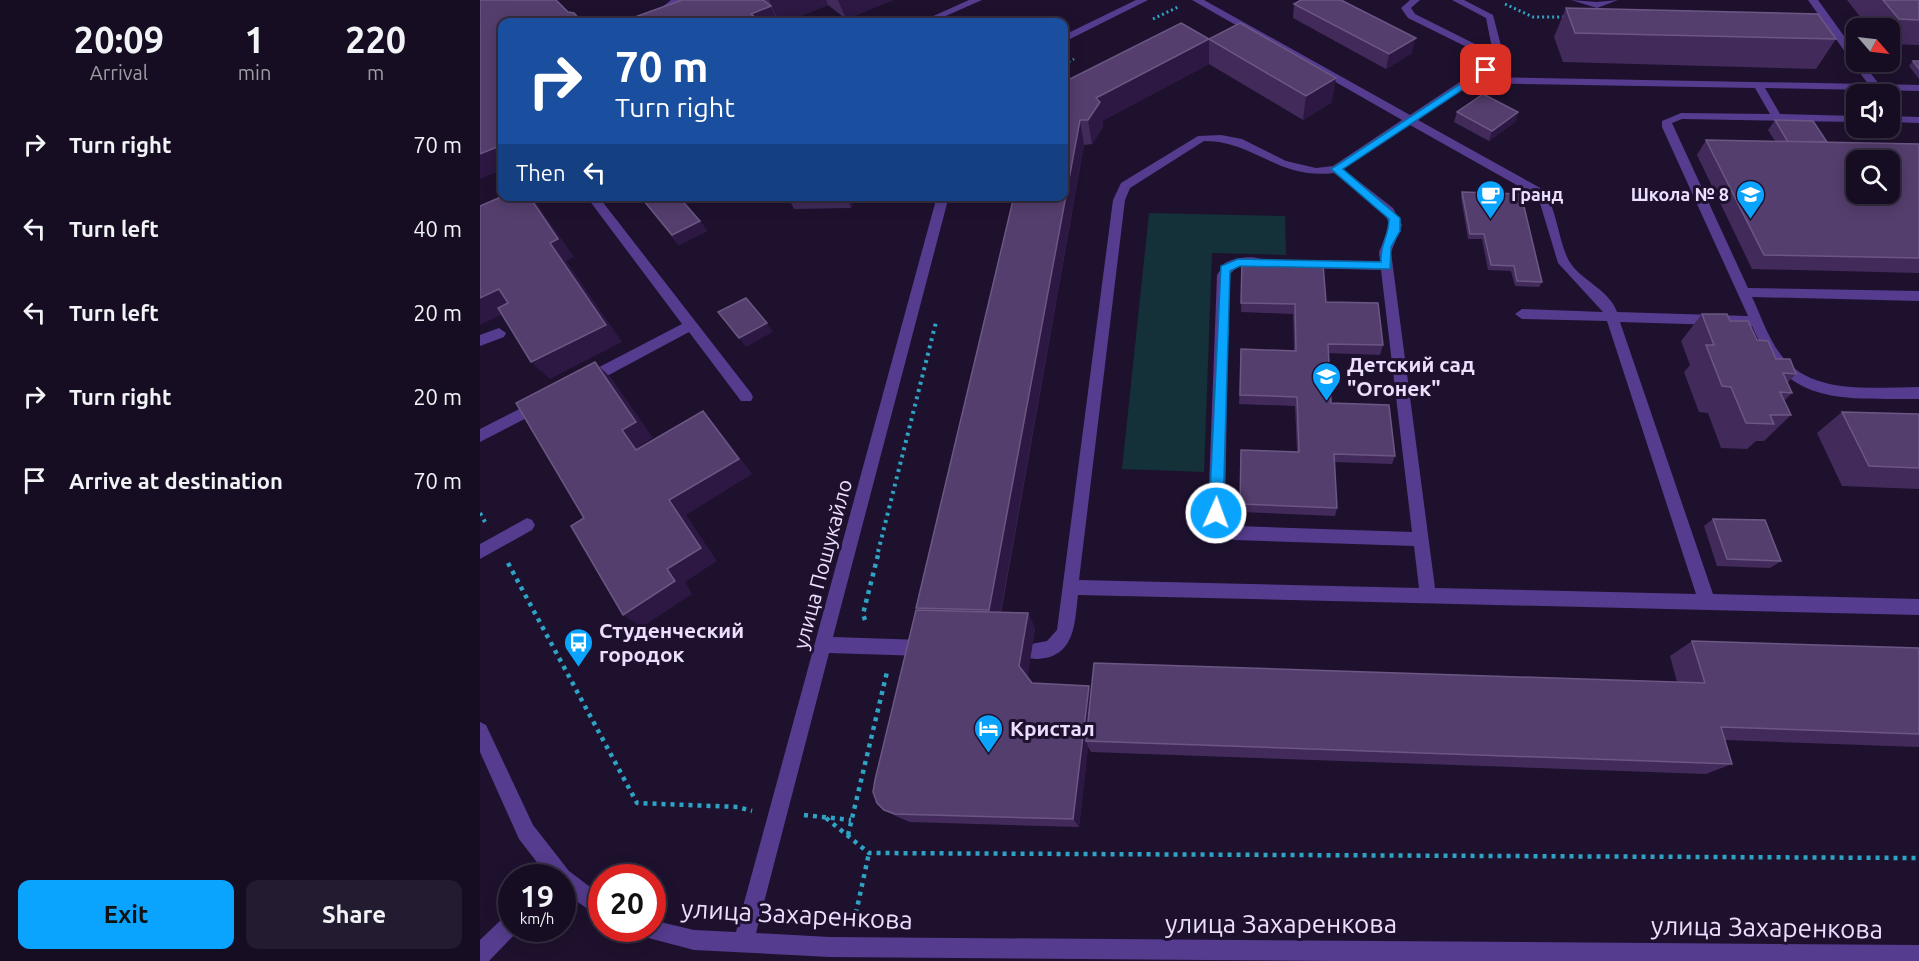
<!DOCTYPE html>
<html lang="en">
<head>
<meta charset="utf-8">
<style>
  body { margin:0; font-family:Ubuntu,sans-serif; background:#231b2f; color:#f1f3f6; height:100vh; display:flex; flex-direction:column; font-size:22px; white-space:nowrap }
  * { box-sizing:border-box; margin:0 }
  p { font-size:20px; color:#9e9ca5 }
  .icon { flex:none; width:33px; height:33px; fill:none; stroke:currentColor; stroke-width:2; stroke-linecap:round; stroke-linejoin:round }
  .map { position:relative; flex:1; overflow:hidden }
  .drawer { display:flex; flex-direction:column; background:#160d22; width:480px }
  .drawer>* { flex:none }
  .top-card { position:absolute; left:18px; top:18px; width:570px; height:183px; border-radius:12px; box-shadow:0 3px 15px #0003,0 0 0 2px #352d40; background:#1a4fa0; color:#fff; overflow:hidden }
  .needle { width:39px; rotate:118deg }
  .buttons { position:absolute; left:1366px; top:18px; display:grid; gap:12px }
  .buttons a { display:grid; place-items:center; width:54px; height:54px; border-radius:12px; background:#160d22; box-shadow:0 3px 15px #0003,0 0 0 2px #352d40; font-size:30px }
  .speed { position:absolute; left:18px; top:864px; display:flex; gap:12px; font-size:30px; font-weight:700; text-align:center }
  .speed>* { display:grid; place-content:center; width:78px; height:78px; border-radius:50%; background:#160d22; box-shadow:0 3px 15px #0003,0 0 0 2px #352d40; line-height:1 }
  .speed small { font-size:15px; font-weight:400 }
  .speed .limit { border:9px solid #d22; background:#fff; color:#111 }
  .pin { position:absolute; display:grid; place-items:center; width:51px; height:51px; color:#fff; margin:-26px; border-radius:12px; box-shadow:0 3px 9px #0006 }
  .me { position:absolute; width:66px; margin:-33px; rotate:2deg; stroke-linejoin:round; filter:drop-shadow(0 0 4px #0008) }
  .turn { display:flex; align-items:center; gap:21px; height:126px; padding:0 18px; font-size:27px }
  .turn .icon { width:78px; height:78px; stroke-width:2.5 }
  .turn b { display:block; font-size:42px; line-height:51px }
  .then { display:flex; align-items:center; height:57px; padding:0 18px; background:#0003; gap:12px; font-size:22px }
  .eta { display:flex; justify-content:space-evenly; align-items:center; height:102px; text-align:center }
  .eta b { font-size:36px; font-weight:700; line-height:42px }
  .button { display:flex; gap:12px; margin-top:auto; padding:12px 18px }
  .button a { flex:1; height:69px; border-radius:12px; background:#0aa4ff; color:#111; font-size:24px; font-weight:700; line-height:69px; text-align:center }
  .button a+a { background:#231b2f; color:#f1f3f6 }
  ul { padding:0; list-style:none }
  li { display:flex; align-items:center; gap:18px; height:84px; padding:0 18px }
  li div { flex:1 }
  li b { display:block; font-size:22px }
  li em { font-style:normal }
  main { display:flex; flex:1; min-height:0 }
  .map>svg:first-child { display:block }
</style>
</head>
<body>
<main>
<section class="drawer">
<div class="eta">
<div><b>20:09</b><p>Arrival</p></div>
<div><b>1</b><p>min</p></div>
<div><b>220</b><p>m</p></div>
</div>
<ul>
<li><svg class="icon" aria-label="right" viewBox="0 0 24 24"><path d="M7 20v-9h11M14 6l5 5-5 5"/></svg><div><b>Turn right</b></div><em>70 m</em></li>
<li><svg class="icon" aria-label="left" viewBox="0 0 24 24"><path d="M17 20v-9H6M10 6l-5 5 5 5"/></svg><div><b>Turn left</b></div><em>40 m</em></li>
<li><svg class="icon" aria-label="left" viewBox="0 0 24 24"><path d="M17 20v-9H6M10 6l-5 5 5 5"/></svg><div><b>Turn left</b></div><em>20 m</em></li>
<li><svg class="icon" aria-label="right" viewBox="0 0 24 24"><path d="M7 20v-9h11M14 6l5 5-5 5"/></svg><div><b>Turn right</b></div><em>20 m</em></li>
<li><svg class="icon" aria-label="arrive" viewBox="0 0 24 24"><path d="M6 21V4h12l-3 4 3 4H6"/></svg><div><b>Arrive at destination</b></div><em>70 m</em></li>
</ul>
<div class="button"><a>Exit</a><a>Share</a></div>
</section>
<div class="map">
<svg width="1439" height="961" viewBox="0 0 1439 961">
  <rect width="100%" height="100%" fill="#1e112e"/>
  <polygon fill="#143038" points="669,213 805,216 806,255 732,253 724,472 642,469"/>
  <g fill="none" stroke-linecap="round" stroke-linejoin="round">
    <g stroke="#2ea3c3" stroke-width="3" stroke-dasharray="2 3" stroke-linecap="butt">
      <polyline points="1025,4 1053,17 1087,17"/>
      <polyline points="673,19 698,7"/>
      <polyline points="584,64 594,59"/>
    </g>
    <g stroke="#2ea3c3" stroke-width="4" stroke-dasharray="3 4.5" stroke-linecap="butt">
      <polyline points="0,513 5,522"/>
      <polyline points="398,552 456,322"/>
    </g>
    <g stroke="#2ea3c3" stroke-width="4.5" stroke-dasharray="4 5" stroke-linecap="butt">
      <polyline points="28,563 157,803 258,807 272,811"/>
      <polyline points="385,620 383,614 399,551"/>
      <polyline points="324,815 371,820"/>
      <polyline points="346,818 389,853 1439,858"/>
      <polyline points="368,835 407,672"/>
      <polyline points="374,922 389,853"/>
    </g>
    <g fill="#553c8e" fill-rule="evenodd">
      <path d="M 191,0 L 202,0 C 189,13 174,24 155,22 L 175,13 Z"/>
      <polygon points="489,0 502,0 452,22 440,22"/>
      <polygon points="656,0 668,0 584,42 584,35"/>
      <path d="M 712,0 L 724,0 L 930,115 L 1013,60 L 928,18 L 921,8 L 930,0 L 940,0 L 931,8 L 935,14 L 1013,53 L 1006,18 L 972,0 L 984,0 L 1013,15 L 1026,65 L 1021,68 L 1017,66 L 1001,77 L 1388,84 L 1328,0 L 1338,0 L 1377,54 L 1377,62 L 1382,62 L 1399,84 L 1439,85 L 1439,91 L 1285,88 L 1300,114 L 1377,116 L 1377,122 L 1202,119 L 1192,123 L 1268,288 L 1439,291 L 1439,301 L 1272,297 C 1281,316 1288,338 1301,355 C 1332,396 1394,387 1439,387 L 1439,399 C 1362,398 1307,408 1272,326 L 1140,322 L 1233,594 L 1439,599 L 1439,615 L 598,595 C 595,618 596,648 570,657 C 562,659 554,660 546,657 L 543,651 L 546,645 L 567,641 L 577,630 L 633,200 L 641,183 L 718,136 L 741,135 L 762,139 L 806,161 L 836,168 L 853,166 L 922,120 ZM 992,83 L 1275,88 L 1290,114 L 1201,113 L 1182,121 L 1182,127 L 1268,316 L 1137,312 C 1129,289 1101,281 1089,261 C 1078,240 1078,213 1064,190 L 938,120 ZM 930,125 L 1056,196 L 1060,203 L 1078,263 L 1123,312 L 1042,309 L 1035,314 L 1042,319 L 1127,321 L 1216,594 L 955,588 L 911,252 L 922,225 L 913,208 L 863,169 ZM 724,141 C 776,141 797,180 854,173 L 904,213 L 910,225 L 899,252 L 900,261 L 823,260 L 817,264 L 823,268 L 901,270 L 932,532 L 756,526 L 745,519 L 749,275 L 757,267 L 781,267 L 787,263 C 779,254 756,257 745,263 L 737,275 L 728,513 L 733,528 L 754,540 L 934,546 L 939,588 L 599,580 L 645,200 L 650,188 Z"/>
      <polygon points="1091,0 1117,2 1138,0 1117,8"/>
      <polygon points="318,14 328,22 319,22 313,17"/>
      <polygon points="1410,116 1439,117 1439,123 1410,122"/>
      <polygon points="106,196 118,196 271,393 273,397 271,401 261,401 209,332 112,384 102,384 100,380 102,376 202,324"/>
      <polygon points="457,196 469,196 353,637 443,640 449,642 452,648 449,654 443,656 349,653 276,933 350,937 1439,945 1439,961 852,961 350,957 214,950 157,935 154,928 172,928 172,920 214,930 256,932"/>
      <polygon points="19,328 26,333 24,337 0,346 0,335"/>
      <polygon points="59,399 64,401 66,405 64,409 0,442 0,429"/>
      <polygon points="47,518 52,520 55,525 52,530 0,559 0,544"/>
      <polygon points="0,722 6,725 53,825 89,871 122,896 122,919 82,891 82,878 69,878 39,839 0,752"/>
      <polygon points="32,913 32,928 39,930 9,961 0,961 0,940 25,916"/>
    </g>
  </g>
  <g fill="#422b5b">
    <polygon points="202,0 413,0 366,19 348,5 305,22 143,22"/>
    <polygon points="1367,0 1439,0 1439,45 1410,44 1410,28 1389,28"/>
    <polygon points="814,4 932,53 906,69 813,18"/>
    <polygon points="1086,8 1356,39 1336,69 1083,62 1074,37"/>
    <polygon points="729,39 852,102 823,120 729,64 622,121 623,127 612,144 604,145 521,613 548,613 555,629 547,678 552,683 609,686 611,692 1197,682 1190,656 1212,641 1439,648 1439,747 1245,740 1252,764 1226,774 611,752 608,747 599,827 430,822 420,818 404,810 438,610 436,608 584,82"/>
    <polygon points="1433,61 1439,61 1439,79 1429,66"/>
    <polygon points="977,112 1038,112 1035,122 1009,141 974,122"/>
    <polygon points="1295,120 1347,142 1439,144 1439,273 1272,269 1217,155 1226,140 1295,141 1288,130"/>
    <polygon points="982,192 1062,282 1059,287 1035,286 1031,271 1008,270 1002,239 988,239 981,197"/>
    <polygon points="159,196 220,221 227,231 199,245"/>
    <polygon points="310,196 375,196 371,208 314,209 309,199"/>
    <polygon points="762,262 846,302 903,345 900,355 848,353 851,403 915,456 912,464 855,462 857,508 855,516 760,512 761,450 817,452 815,406 759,404 761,349 814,351 813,314 761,312"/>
    <polygon points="1222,314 1250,321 1277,340 1296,359 1316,374 1307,383 1312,393 1304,401 1311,415 1284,441 1276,441 1267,449 1241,448 1228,413 1219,412 1204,372 1210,365 1201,341"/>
    <polygon points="1362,412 1439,414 1439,489 1362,486 1337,433"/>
    <polygon points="1233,519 1301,561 1290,568 1237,566 1224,526"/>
  </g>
  <g fill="#2c1842">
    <polygon points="289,0 346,0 348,5 305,22 299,22"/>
    <polygon points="358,0 413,0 366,19"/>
    <polygon points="291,6 298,22 275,22 271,14"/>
    <polygon points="936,38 932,53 906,69 909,54"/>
    <polygon points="729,39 729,64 622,121 623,127 612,144 608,120 616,98"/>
    <polygon points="856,78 852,102 823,120 826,96"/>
    <polygon points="1038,112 1035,122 1009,141 1012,131"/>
    <polygon points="600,120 604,145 518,626 509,610"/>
    <polygon points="22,145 22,170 0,179 0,154"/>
    <polygon points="49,196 50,196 59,207 94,257 86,261 142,342 70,379 51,362"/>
    <polygon points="367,196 375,196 371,208 367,198"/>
    <polygon points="220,221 227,231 199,245 192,235"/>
    <polygon points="19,289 38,307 0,325 0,298"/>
    <polygon points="287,323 293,332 266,347 259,338"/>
    <polygon points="115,362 132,379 173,438 159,446 172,465 156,450 142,430"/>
    <polygon points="223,411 237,427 272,474 206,515 237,561 205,582 212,594 162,627 143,615 187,569 189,500"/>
    <polygon points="548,613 555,629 547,680 539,666"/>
    <polygon points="609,686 614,699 606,741 608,747 599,827 593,819"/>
  </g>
  <g fill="#543e6d" stroke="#6c5784" stroke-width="1.5" fill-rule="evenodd">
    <polygon points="0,0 76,0 88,12 94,13 102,22 22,22 22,145 0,154"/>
    <polygon points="202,0 283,0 291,6 271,14 281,22 143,22 144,21"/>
    <polygon points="821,0 861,0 936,38 909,54 814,4"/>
    <polygon points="1403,0 1439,0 1439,20 1419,19"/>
    <polygon points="1086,8 1338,14 1356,39 1095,33"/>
    <polygon points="701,23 729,39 616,98 620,102 608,120 600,120 509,610 436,608 534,196 584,196 584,82"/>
    <polygon points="760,23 856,78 826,96 729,39"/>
    <polygon points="1433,61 1439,61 1439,69"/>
    <polygon points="1003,94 1038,112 1012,131 977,112"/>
    <polygon points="1295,120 1333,121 1347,142 1308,142"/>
    <path d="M 1226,140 L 1439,144 L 1439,258 L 1284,255 ZM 1377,160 L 1410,160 L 1410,194 L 1377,194 Z"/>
    <polygon points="982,192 1041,194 1062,282 1037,281 1034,266 1011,265 1004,234 990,234"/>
    <polygon points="23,196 49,196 78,239 70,243 126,325 51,362 18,308 28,303 19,289 0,298 0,206"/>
    <polygon points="160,196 198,196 220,221 192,235"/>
    <polygon points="310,196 367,196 367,198 309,199"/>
    <polygon points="762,262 843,264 846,302 898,303 903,345 848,344 851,403 909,405 915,456 854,454 857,508 760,504 761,450 819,452 817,397 760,395 761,349 816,351 815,304 761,303"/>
    <polygon points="266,298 287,323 259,338 238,312"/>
    <polygon points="1222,314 1247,314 1250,321 1268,321 1277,340 1288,341 1296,359 1310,359 1316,374 1303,373 1312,393 1300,392 1311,415 1290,415 1294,424 1266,423 1251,387 1242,386 1226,345 1234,345"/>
    <polygon points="115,362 156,422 142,430 156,450 223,411 259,459 189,500 221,548 187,569 195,581 143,615 91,526 104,518 36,403"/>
    <polygon points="1362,412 1439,414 1439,468 1389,466"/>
    <polygon points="1233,519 1285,520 1301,561 1247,559"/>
    <polygon points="436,610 548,613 539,666 552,683 609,686 593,819 415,814 404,810 397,803 393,792 395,780"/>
    <polygon points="1212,641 1439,648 1439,734 1241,727 1252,764 606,741 614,663 1225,683"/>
  </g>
  <path fill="#0aa4ff" stroke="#066ba6" stroke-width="1.5" d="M 1006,67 L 1009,68 L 1009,72 L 863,169 L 920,218 L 920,231 L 911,247 L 910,269 L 760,266 L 750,271 L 743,513 L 736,520 L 731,518 L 729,513 L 741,266 L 758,259 L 901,262 C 900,242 909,237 909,219 L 851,169 Z"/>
  <defs>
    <symbol id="cafe-pin" viewBox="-11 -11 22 30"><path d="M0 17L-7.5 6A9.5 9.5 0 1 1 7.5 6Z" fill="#0aa4ff" stroke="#1e112e"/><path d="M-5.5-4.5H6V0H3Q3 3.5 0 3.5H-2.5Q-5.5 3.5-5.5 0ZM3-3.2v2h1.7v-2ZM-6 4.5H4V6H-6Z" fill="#fff"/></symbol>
    <symbol id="school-pin" viewBox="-11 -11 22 30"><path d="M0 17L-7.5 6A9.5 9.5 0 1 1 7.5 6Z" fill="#0aa4ff" stroke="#1e112e"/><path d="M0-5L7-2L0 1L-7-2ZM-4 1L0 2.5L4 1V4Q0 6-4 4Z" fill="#fff"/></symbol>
    <symbol id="bus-pin" viewBox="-11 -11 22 30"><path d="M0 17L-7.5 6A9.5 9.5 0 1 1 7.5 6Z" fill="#0aa4ff" stroke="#1e112e"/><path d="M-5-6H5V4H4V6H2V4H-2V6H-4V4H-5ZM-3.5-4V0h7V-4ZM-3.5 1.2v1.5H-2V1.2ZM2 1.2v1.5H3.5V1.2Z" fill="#fff"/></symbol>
    <symbol id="hotel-pin" viewBox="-11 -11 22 30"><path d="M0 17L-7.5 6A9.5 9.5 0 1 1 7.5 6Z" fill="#0aa4ff" stroke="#1e112e"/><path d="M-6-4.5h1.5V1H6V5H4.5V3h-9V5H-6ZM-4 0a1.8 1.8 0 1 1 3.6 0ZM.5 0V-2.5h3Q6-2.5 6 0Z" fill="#fff"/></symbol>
  </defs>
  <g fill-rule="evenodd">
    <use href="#cafe-pin" x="994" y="178" width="33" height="45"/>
    <use href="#school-pin" x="1254" y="178" width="33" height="45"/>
    <use href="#school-pin" x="830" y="360" width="33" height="45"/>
    <use href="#bus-pin" x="82" y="626" width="33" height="45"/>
    <use href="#hotel-pin" x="492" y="712" width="33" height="45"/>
  </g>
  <g text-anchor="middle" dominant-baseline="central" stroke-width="6" stroke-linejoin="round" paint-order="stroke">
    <g font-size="18" font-weight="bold" fill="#ebdeff" stroke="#1e112e" text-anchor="start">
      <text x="1031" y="194">Гранд</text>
      <text x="1249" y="194" text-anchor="end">Школа № 8</text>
    </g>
    <g font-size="21" font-weight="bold" fill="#ebdeff" stroke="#1e112e" text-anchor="start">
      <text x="867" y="364">Детский сад<tspan x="867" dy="24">"Огонек"</tspan></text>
      <text x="119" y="630">Студенческий<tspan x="119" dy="24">городок</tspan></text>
      <text x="530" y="728">Кристал</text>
    </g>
    <g font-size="21" fill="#ebdeff" stroke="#1e112e">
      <text transform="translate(342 564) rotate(-75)">улица Пошукайло</text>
    </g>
    <g font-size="26" fill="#ebdeff" stroke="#1e112e">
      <text transform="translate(317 914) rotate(3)">улица Захаренкова</text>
      <text x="801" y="923">улица Захаренкова</text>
      <text transform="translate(1287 927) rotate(1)">улица Захаренкова</text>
    </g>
  </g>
</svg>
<div class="buttons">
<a><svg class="needle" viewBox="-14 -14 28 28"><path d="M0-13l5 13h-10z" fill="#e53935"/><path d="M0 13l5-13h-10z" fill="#9e9ca5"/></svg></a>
<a><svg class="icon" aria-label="sound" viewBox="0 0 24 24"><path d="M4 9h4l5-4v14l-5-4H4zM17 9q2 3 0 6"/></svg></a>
<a><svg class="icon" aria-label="search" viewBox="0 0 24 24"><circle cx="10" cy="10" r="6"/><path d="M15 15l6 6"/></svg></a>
</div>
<div class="speed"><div>19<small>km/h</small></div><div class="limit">20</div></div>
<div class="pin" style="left:1006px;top:70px;background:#d93025"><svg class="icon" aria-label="arrive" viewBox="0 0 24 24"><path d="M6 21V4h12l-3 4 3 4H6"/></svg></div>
<svg class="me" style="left:736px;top:513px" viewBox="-20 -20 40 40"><circle r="17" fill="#0aa4ff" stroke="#fff" stroke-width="3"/><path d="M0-11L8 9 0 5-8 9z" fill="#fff"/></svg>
<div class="top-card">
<div class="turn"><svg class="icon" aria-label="right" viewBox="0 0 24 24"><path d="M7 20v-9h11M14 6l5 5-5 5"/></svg><div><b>70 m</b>Turn right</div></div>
<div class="then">Then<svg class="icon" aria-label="left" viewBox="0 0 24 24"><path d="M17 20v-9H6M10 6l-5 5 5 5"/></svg></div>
</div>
</div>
</main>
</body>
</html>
